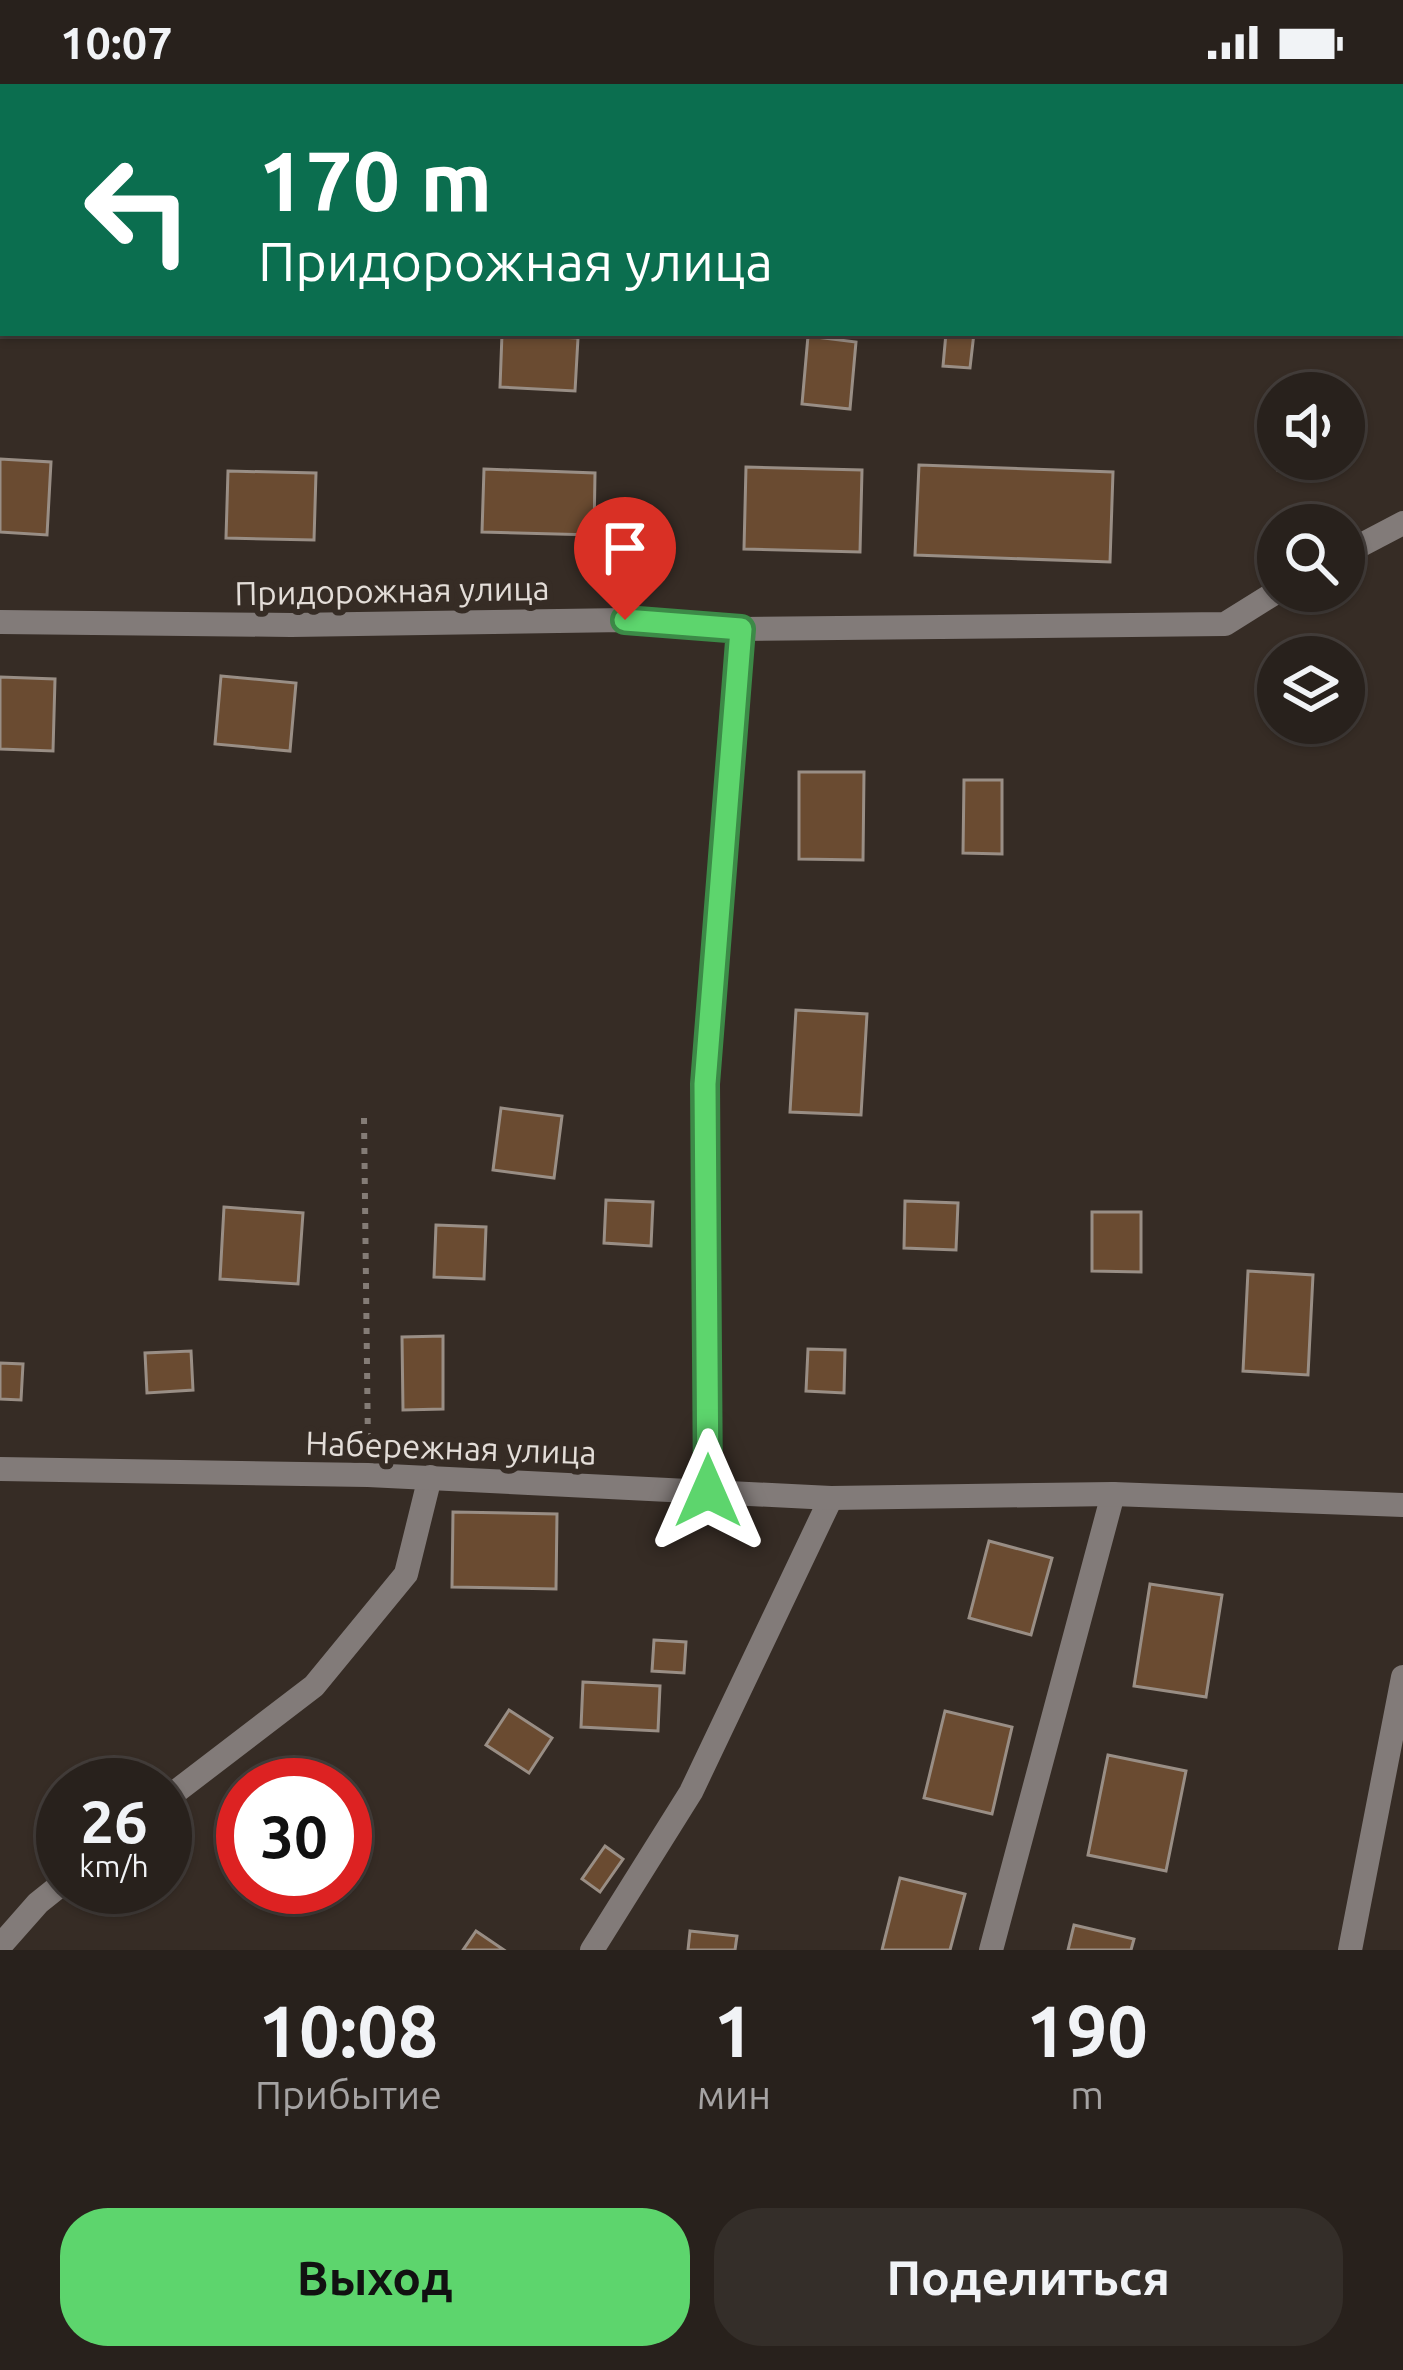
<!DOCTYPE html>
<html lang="ru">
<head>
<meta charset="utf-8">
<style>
  body { margin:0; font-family:Ubuntu,sans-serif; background:#342e29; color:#f1f3f6; height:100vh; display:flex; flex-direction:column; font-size:45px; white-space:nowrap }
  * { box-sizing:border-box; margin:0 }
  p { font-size:39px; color:#a5a3a3 }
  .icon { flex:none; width:66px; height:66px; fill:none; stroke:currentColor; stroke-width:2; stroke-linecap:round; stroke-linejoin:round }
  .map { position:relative; height:1866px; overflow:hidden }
  .details { display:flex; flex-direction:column; background:#28211c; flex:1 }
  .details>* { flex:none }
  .top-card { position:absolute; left:0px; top:0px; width:1404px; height:252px; box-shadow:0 3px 9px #0004,0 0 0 3px #443e3b; background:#0b6e4f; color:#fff; overflow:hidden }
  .buttons { position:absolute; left:1257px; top:288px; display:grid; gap:24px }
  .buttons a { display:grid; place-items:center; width:108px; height:108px; border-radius:50%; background:#28211c; box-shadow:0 3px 9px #0004,0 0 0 3px #443e3b; font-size:60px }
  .speed { position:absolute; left:36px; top:1674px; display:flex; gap:24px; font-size:60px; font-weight:700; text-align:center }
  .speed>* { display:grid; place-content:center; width:156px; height:156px; border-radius:50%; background:#28211c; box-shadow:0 3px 9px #0004,0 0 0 3px #443e3b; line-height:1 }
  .speed small { font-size:30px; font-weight:400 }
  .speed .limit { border:18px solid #d22; background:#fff; color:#111 }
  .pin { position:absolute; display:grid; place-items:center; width:102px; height:102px; color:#fff; margin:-123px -51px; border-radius:50% 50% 50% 0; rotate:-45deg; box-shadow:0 0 12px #0007 }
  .pin .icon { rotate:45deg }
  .me { position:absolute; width:132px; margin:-66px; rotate:0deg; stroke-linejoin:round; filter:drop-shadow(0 0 9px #0008) }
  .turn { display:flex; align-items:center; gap:42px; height:252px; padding:0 60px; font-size:54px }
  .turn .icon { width:156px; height:156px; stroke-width:2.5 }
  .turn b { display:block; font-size:84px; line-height:102px }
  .eta { display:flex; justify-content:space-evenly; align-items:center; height:204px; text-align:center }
  .eta b { font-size:72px; font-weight:700; line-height:84px }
  .primary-button { display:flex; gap:24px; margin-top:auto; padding:24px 60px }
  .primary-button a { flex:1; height:138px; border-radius:48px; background:#5dd56d; color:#111; font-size:48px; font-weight:700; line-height:138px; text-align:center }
  .primary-button a+a { background:#342e29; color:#f1f3f6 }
  .status { display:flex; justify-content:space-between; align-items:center; height:84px; padding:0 60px; background:#28211c; direction:ltr }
  .status svg { height:33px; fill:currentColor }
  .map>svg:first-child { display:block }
</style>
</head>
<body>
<div class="status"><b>10:07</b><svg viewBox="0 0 49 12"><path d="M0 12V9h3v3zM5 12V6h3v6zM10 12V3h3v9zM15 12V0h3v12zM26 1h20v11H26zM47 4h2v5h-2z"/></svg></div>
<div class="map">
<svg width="1403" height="1866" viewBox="0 0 1403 1866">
  <rect width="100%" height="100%" fill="#362c25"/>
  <g fill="#6a4b31" stroke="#998e85" stroke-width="3">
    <polygon points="946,249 974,249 970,284 943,282"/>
    <polygon points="502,250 578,254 575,307 500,303"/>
    <polygon points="808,252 856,258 850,325 802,320"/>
    <polygon points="1277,336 1278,375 1323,375 1323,386 1278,386"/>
    <polygon points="0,375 51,378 47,451 0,448"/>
    <polygon points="919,381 1113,388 1110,478 915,471"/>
    <polygon points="746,383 862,386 860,468 744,465"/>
    <polygon points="484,385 595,389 594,451 482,448"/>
    <polygon points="228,387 316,389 314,456 226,454"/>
    <polygon points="221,592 296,599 290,667 215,660"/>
    <polygon points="0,593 55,595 53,667 0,665"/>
    <polygon points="799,688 864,688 863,776 799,775"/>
    <polygon points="964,696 1002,696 1002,770 963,769"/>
    <polygon points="796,926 867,930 861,1031 790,1028"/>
    <polygon points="501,1024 562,1032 554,1094 493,1086"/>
    <polygon points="606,1116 653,1118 651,1162 604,1159"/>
    <polygon points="905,1117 958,1119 956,1166 904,1164"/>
    <polygon points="224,1123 303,1129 298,1200 220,1195"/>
    <polygon points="1092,1128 1141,1128 1141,1188 1092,1187"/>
    <polygon points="436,1141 486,1143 484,1195 434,1193"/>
    <polygon points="1248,1187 1313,1191 1308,1291 1243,1287"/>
    <polygon points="443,1252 443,1325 403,1326 402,1253"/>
    <polygon points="808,1265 845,1266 844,1309 806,1307"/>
    <polygon points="191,1267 193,1306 147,1309 145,1269"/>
    <polygon points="0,1279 23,1280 21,1316 0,1315"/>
    <polygon points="453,1428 557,1430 556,1505 452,1503"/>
    <polygon points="989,1457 1052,1474 1031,1551 969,1534"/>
    <polygon points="1150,1500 1222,1511 1206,1613 1134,1602"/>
    <polygon points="654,1556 686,1558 684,1589 652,1587"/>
    <polygon points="583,1598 660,1602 658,1647 581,1643"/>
    <polygon points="509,1626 552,1654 529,1689 486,1661"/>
    <polygon points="945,1627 1012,1643 992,1730 924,1714"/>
    <polygon points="1108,1671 1186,1687 1166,1787 1088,1771"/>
    <polygon points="605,1762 623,1775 600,1808 582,1795"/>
    <polygon points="900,1794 965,1810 950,1866 882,1866"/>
    <polygon points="1074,1841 1134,1855 1131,1866 1068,1866"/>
    <polygon points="476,1847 504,1866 463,1866"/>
    <polygon points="690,1847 737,1852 735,1866 688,1866"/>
  </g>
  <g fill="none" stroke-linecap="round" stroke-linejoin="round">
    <polyline stroke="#847c76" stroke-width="6" stroke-dasharray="6 9" stroke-linecap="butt" points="364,1034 368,1363"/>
    <g stroke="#827b79" stroke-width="24">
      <polyline points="1324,0 1328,3"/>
      <polyline points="1401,53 1403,55"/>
      <polyline points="1344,470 1403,439"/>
      <polyline points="0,538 291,541 625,536 741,545 1225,540 1278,507"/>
      <polyline points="708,1407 705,1000 741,545"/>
      <polyline points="165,1716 314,1602 406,1490 430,1393"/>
      <polyline points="0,1862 38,1819 63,1799"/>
      <polyline points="592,1866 691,1708 831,1414"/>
      <polyline points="991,1866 1113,1410"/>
      <polyline points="1350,1866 1403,1593"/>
    </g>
    <polyline stroke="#827b79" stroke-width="24" points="0,1385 368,1391 831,1414 1113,1410 1403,1421"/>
  </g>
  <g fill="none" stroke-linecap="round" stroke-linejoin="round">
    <defs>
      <polyline id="route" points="625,536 741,545 705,1000 708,1407"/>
    </defs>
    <use href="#route" stroke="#3c8a47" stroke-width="30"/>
    <use href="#route" stroke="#5dd56d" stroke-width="21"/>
  </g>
  <g text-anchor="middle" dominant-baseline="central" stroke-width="12" stroke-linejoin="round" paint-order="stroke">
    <g font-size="33" fill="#e3ddd8" stroke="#362c25">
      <text transform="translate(392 506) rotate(-1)">Придорожная улица</text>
      <text transform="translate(451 1363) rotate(2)">Набережная улица</text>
    </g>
  </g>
</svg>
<div class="buttons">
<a><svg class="icon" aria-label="sound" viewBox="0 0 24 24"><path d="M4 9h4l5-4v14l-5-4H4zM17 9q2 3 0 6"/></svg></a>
<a><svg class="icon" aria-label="search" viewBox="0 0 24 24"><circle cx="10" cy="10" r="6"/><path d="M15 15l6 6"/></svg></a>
<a><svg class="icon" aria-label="layers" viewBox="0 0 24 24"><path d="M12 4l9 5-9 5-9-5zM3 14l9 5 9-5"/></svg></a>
</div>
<div class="speed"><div>26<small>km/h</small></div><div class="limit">30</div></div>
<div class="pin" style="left:625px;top:536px;background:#d93025"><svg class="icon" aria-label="arrive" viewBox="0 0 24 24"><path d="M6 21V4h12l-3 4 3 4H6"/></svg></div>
<svg class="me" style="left:708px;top:1407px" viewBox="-20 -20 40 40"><path d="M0-17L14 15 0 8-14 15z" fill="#5dd56d" stroke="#fff" stroke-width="4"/></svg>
<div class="top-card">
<div class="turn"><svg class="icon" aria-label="left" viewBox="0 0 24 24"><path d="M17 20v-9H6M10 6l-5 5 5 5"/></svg><div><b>170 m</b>Придорожная улица</div></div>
</div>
</div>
<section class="details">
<div class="eta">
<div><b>10:08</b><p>Прибытие</p></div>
<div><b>1</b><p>мин</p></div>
<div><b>190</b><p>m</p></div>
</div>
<div class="primary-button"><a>Выход</a><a>Поделиться</a></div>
</section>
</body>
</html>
